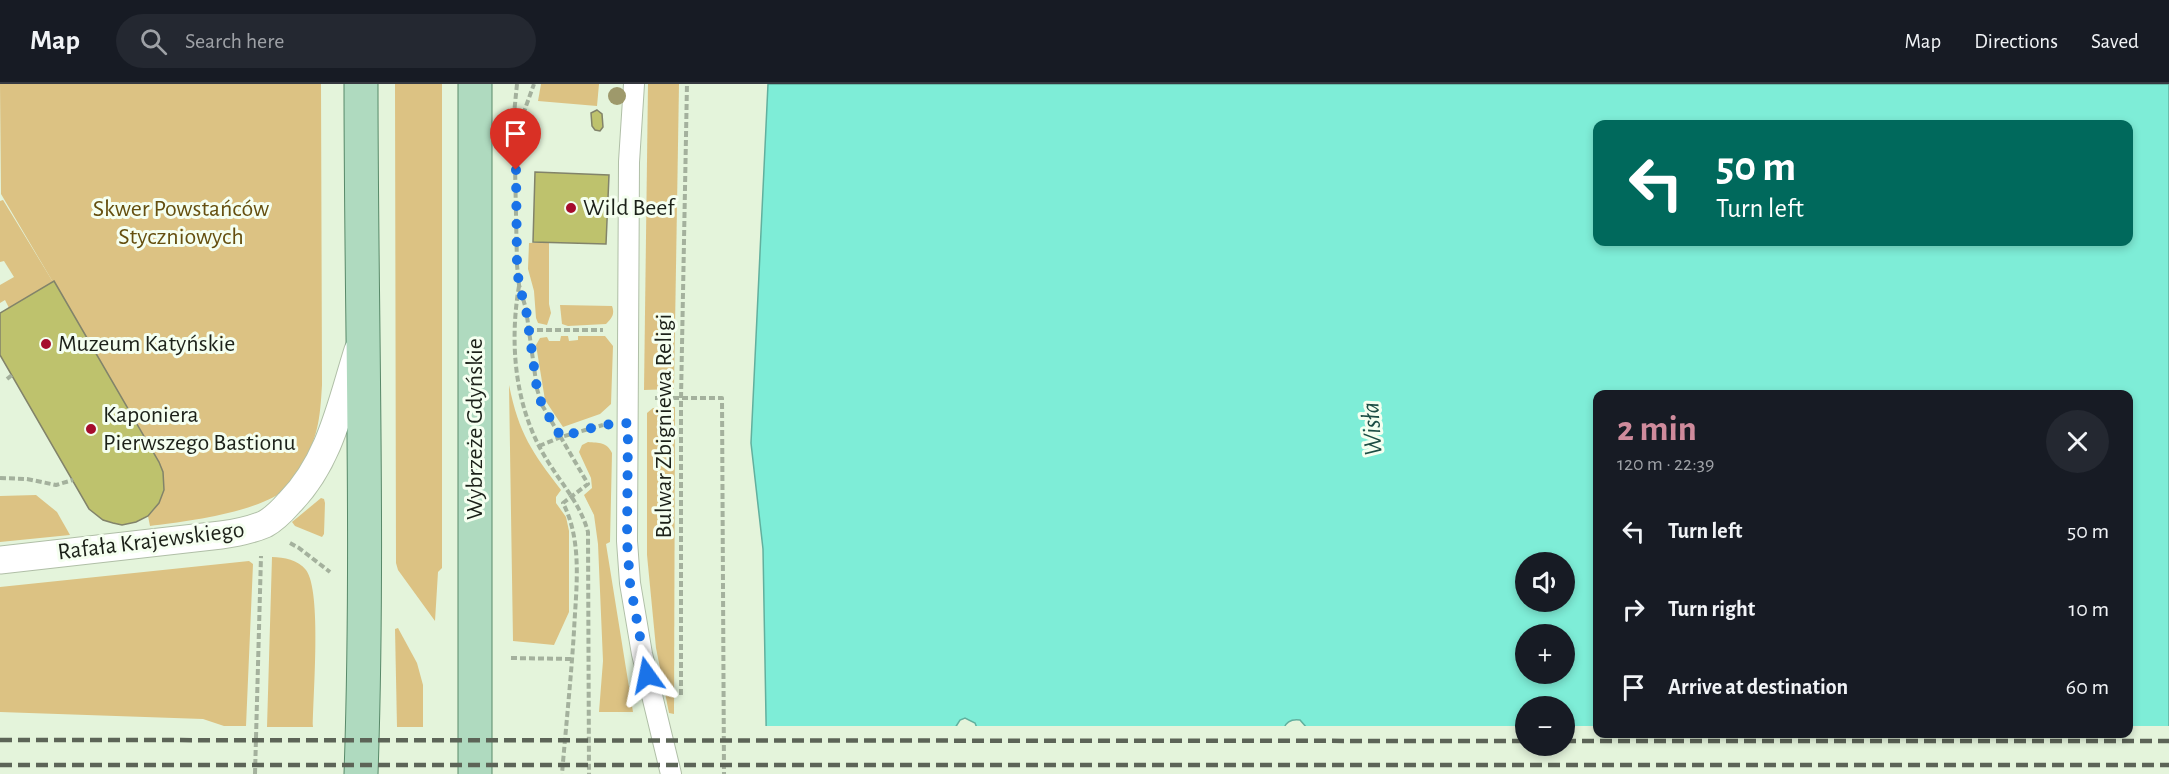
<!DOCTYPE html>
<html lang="en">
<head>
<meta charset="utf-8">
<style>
  body { margin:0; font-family:"Alegreya Sans",sans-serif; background:#242831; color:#f1f3f6; height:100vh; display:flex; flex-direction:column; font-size:22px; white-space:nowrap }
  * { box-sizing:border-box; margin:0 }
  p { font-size:20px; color:#9ea1a6 }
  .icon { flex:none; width:33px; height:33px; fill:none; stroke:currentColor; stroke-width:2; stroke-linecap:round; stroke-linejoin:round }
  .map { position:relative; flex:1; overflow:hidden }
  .details { position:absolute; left:1593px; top:306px; width:540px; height:348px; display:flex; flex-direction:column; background:#171b24; border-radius:12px; box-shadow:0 3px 9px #0003 }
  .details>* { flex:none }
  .guide { position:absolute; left:1593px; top:36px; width:540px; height:126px; border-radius:12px; box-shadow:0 3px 9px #0003; background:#00695c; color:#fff; overflow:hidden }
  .buttons { position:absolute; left:1515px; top:468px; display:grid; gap:12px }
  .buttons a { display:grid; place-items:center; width:60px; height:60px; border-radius:50%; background:#171b24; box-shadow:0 3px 9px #0003; font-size:30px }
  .pin { position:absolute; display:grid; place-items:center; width:51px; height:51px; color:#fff; margin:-62px -26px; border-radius:50% 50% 50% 0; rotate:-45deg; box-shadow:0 0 6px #0007 }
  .pin .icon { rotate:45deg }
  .me { position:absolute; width:66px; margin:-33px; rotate:348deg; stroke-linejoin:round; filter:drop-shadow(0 0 4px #0008) }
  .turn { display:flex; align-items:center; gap:21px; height:126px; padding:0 24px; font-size:27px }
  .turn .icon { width:78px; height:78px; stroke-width:2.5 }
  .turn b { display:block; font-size:42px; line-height:51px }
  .round { display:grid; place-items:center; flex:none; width:63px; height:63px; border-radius:32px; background:#242831 }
  .head { display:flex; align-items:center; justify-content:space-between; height:102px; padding:0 24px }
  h1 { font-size:36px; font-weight:700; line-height:45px; color:#cf8b9c }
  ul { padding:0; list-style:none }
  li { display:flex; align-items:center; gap:18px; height:78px; padding:0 24px }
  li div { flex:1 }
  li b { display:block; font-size:22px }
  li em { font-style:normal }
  header { display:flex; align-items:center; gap:36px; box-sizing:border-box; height:84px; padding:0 30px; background:#171b24; border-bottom:2px solid #363941 }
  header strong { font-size:28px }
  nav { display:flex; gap:33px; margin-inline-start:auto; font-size:21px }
  .search { width:420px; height:54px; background:#242831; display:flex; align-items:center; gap:15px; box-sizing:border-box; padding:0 21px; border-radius:33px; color:#9ea1a6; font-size:22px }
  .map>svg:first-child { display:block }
</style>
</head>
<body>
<header>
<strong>Map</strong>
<div class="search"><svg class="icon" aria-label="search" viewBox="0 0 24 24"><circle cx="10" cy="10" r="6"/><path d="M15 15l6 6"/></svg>Search here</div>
<nav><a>Map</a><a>Directions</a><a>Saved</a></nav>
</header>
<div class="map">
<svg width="2169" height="690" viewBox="0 0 2169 690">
  <rect width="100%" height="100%" fill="#e4f4db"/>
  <g fill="#dcc283">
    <path d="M 0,0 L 321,0 L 322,301 C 320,336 318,354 300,385 C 296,391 293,399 287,404 C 258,429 188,437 150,442 L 148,432 C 165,417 167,398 159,378 L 1,110 Z"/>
    <polygon points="395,0 442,0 442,484 438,488 435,537 398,486 396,479"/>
    <polygon points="541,0 599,0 597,22 538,17"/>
    <polygon points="648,0 679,0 674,305 644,306"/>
    <polygon points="3,116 53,198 9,224 5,216 0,219 0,201 14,193 4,177 0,178 0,117"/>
    <polygon points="549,158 549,220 551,229 547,241 538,239 536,234 534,207 528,185 529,159"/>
    <path d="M 560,221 L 612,222 C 615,230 612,234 606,240 L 568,242 L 562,240 Z"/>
    <polygon points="561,252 568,252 569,257 578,256 578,252 605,252 613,262 611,320 600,330 563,343 545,316 536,261 540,254 547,253 549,257 560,257"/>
    <path d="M 509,301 C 519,350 532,368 561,406 L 556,413 L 556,419 L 566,433 L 569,447 L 569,528 L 554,561 L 513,557 Z"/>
    <polygon points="675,323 674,630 669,629 656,564 647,471 647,329 653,324"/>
    <path d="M 588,358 C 599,359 607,358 612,369 L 610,458 L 606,460 L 633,628 L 599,628 L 603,577 L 598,460 L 594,431 L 584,411 L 592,404 L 591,394 L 579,368 L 582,361 Z"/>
    <polygon points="36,411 57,428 70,451 0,458 0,412"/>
    <polygon points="321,414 324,415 325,419 324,450 322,453 295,442 292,438"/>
    <path d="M 272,473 C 284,473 298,476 306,486 C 322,507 313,612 313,643 L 267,643 Z"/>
    <polygon points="249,477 253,480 246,642 224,642 203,635 0,628 0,503"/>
    <polygon points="398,544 417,579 423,601 423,643 397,643 395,545"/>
  </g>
  <path fill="#7eedd7" stroke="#61b09e" stroke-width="1.5" fill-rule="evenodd" d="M 768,0 L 2169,0 L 2169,690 L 2128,650 L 2128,310 L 1598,310 L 1598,650 L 1613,690 L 1307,644 L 1300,636 C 1293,635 1287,636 1284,644 L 977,644 L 975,639 L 965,634 L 960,636 L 955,644 L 767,690 L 763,465 L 751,359 ZM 1598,40 L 2128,40 L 2128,158 L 1598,158 ZM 1526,478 L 1564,478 L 1564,518 L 1526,518 ZM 1526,550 L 1564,550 L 1564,590 L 1526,590 ZM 1526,622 L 1564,622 L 1564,662 L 1526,662 Z"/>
  <g fill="#e4f4db">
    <polygon points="763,642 958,642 958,690 764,690"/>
    <polygon points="974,642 1288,642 1287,690 973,690"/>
    <polygon points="1303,642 1525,642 1526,662 1564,662 1565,642 1597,642 1598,650 1617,650 1616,690 1303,690"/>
    <polygon points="2129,642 2169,642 2169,690 1969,690 1969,650 2128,650"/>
    <rect x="1632" y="650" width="321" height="40"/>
  </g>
  <g fill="#bec26d" stroke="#82836a" stroke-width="1.5">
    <polygon points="597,26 602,30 603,43 600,47 595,46 592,42 591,29"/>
    <polygon points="535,88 609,91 606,160 533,158"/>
    <polygon points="54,197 159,378 163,388 164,406 159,419 148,432 136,438 122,441 113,439 103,436 89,425 0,271 0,229"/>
  </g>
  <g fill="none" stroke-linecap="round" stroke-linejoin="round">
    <defs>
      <polyline id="pedestrian" points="634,0 629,78 627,457 630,499 642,570 671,690"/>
      <path id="minor" d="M 0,476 L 221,451 C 236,449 251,446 265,440 C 274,435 282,427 289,419 C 330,378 341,320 358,266"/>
      <g id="primary">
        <polyline points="475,0 475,690"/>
        <path d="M 361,690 C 369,460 361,230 361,0"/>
      </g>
    </defs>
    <use href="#pedestrian" stroke="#b0bfa7" stroke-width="22"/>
    <use href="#minor" stroke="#b0bfa7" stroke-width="29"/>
    <use href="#primary" stroke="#588969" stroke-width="35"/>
    <g stroke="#a4b19d" stroke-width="4" stroke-dasharray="6 3" stroke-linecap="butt">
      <path d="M 517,0 L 514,30 L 517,181 L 519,201 L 526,225 L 537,305 L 542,321 L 588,400 L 563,419 C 583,458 576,505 574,547 C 571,595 566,642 562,690"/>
      <polyline points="517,47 534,0"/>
      <path d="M 519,202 C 509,261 515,325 547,376 C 562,401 580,419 588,448 L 589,690"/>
      <polyline points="528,246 603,246"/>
      <polyline points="7,295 12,291"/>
      <polyline points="655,314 722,314 724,690"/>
      <polyline points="539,362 561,353 603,341"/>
      <polyline points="0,394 27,395 56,401 73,396"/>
      <polyline points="290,459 299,464 330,488"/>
      <polyline points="511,574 572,575"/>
      <polyline points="681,611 681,314 687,0"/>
      <polyline points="255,690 261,472"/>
    </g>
    <use href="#pedestrian" stroke="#fff" stroke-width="20"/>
    <use href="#minor" stroke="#fff" stroke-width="27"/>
    <use href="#primary" stroke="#afdabf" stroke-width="33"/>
    <g stroke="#5c6457" stroke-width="4.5" stroke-dasharray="12 6" stroke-linecap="butt">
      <polyline points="0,656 1526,657"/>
      <polyline points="1564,657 2169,657"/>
      <polyline points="0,681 2169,681"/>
    </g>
  </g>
  <circle fill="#9e996b" cx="617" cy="12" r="9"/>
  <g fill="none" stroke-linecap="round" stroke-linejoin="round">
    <polyline stroke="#1a73e8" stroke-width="10" stroke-dasharray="0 18" points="516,86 517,181 519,201 526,225 537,305 542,321 561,353 602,341 628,339 627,457 630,499 647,591"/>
  </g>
  <g fill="#a60c2d" stroke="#f5fff0" stroke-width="2">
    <circle cx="571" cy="124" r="6"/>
    <circle cx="46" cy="260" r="6"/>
    <circle cx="91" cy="345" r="6"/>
  </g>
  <g text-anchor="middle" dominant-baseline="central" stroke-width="6" stroke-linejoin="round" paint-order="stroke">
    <g font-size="24" fill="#1c2119" stroke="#f5fff0" text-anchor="start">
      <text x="583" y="124">Wild Beef</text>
      <text x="58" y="260">Muzeum Katyńskie</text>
      <text x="103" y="331">Kaponiera<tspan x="103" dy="28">Pierwszego Bastionu</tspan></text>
    </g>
    <g font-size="24" fill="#654f0f" stroke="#f5fff0">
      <text x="181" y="125">Skwer Powstańców<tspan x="181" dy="28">Styczniowych</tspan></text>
    </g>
    <g font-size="24" fill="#1c2119" stroke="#f5fff0">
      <text transform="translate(664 342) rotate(-90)">Bulwar Zbigniewa Religi</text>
      <text transform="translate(475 345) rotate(-90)">Wybrzeże Gdyńskie</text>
      <text transform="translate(151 457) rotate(-7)">Rafała Krajewskiego</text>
    </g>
    <g font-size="26" font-style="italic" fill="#1c4d44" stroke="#f5fff0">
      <text transform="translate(1372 345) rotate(-94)">Wisła</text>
    </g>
  </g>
</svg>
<div class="buttons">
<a><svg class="icon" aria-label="sound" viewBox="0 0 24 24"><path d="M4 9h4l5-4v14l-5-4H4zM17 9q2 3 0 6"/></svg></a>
<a>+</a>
<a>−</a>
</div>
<div class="pin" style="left:516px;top:86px;background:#d93025"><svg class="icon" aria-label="arrive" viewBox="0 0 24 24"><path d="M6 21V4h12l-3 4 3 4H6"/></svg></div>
<svg class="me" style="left:647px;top:591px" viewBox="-20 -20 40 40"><path d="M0-17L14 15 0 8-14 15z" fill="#1a73e8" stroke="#fff" stroke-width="4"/></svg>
<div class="guide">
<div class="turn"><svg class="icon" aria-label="left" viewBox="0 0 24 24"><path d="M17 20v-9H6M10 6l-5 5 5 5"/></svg><div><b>50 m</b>Turn left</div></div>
</div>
<section class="details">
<div class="head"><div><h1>2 min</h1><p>120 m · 22:39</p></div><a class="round"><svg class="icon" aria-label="close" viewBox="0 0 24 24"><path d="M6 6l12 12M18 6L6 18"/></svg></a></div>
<ul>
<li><svg class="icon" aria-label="left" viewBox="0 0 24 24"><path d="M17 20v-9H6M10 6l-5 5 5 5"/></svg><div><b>Turn left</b></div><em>50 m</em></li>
<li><svg class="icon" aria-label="right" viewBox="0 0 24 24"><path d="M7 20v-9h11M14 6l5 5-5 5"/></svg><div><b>Turn right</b></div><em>10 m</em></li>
<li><svg class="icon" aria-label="arrive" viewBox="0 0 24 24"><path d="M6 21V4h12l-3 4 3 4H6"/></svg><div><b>Arrive at destination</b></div><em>60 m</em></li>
</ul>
</section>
</div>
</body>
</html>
